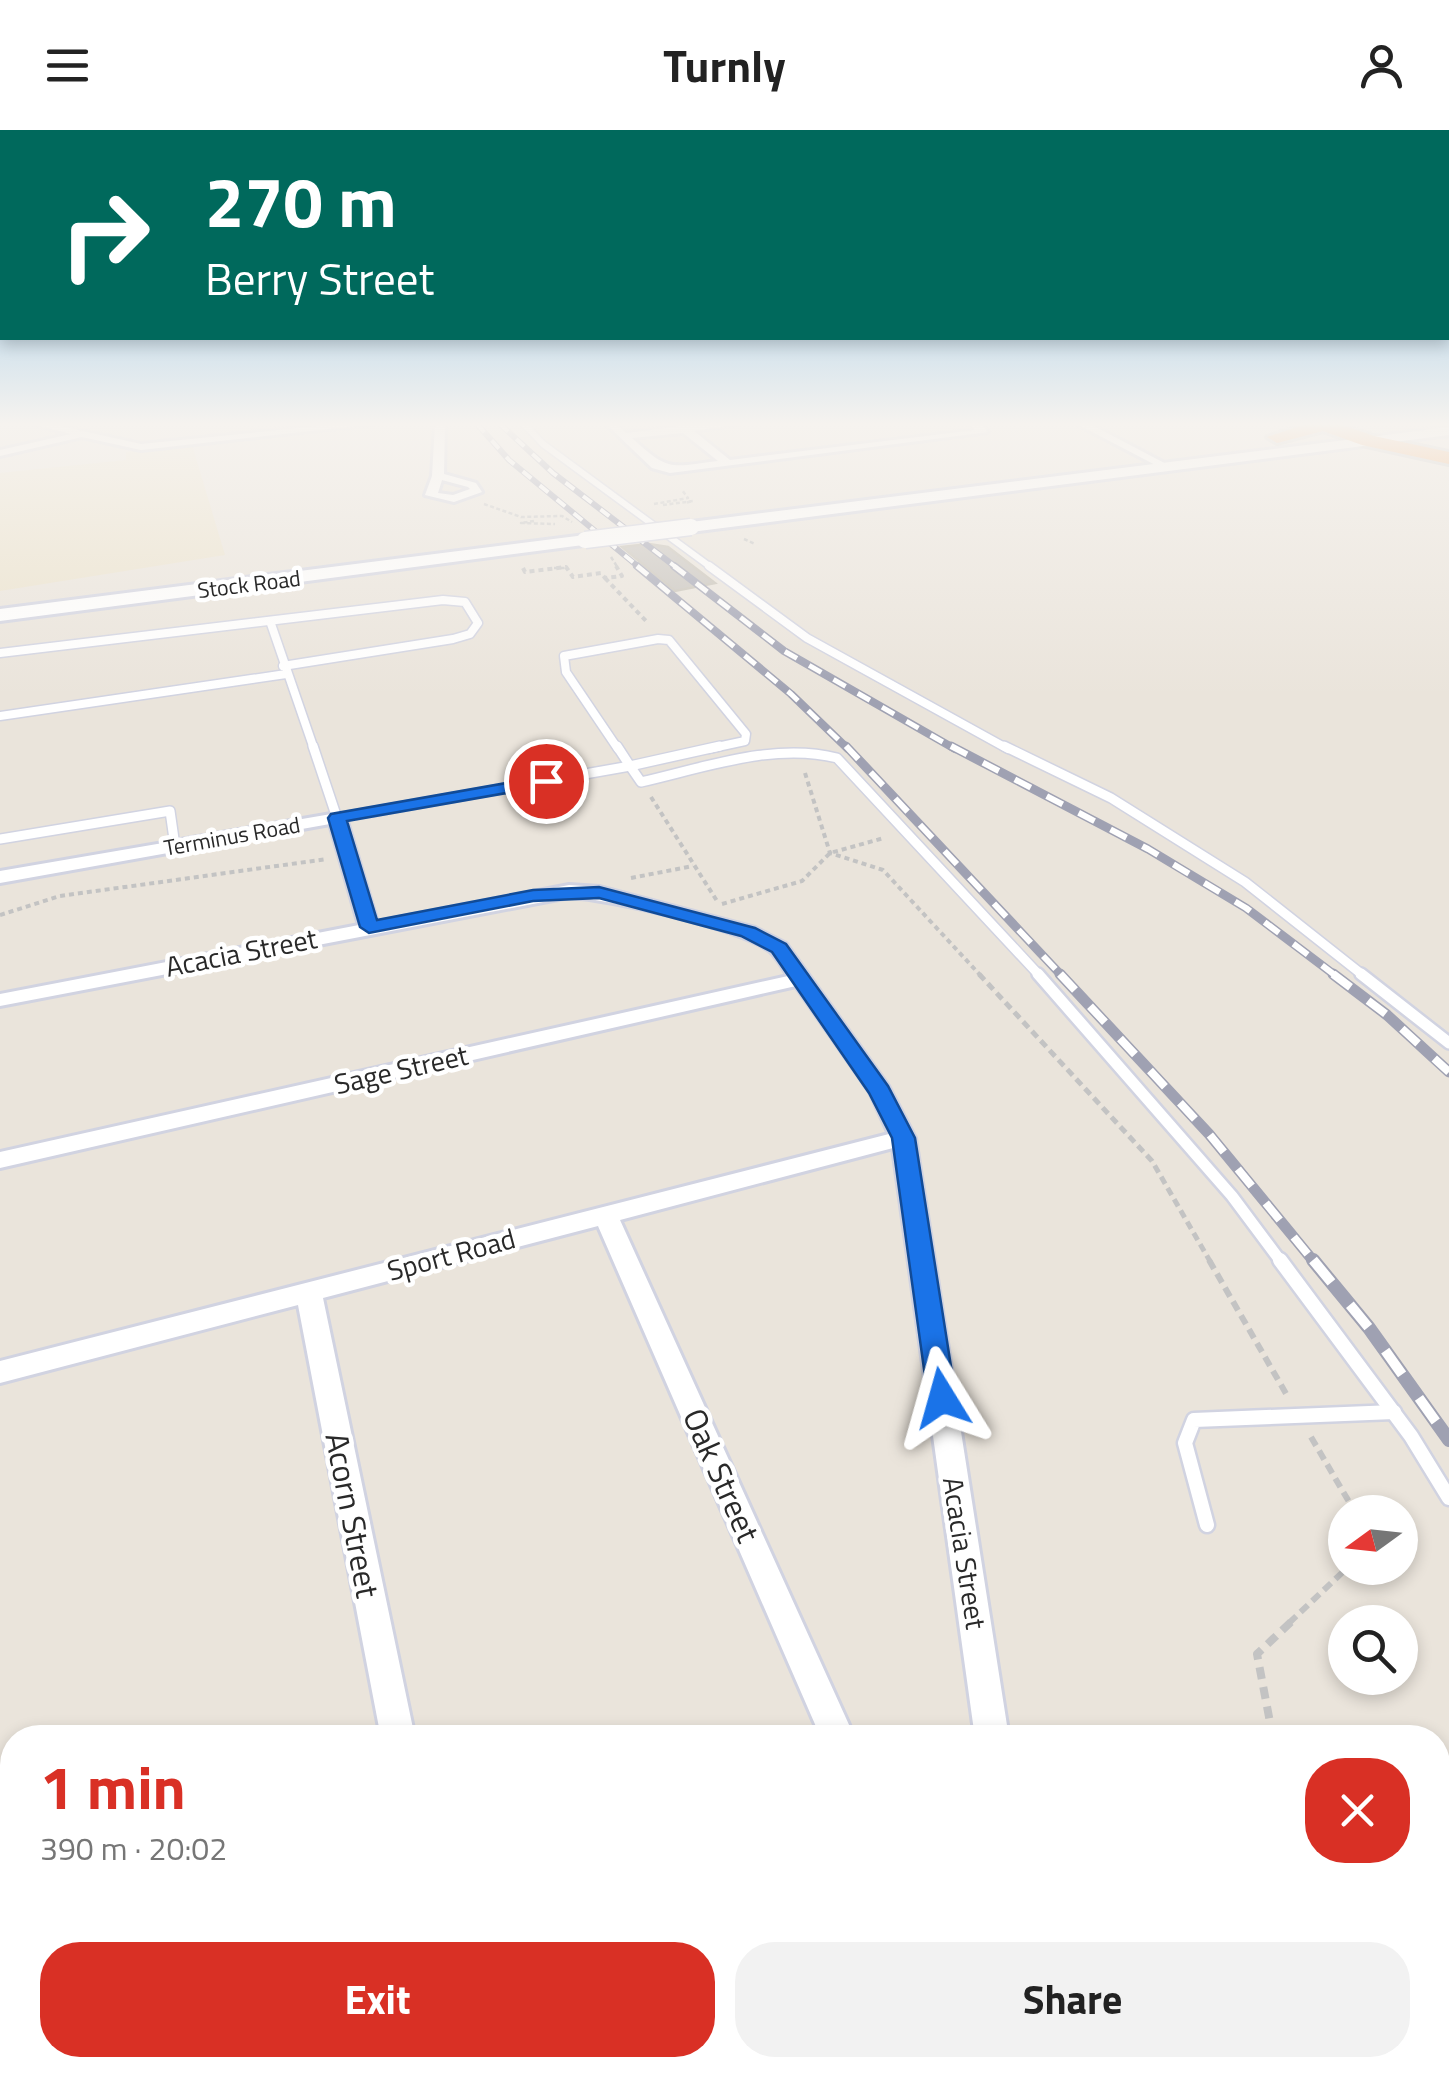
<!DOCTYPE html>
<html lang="en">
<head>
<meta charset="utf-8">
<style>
  body { margin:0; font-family:"Titillium Web",sans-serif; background:#f2f2f2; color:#222; height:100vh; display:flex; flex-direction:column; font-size:38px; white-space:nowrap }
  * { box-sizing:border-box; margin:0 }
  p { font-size:32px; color:#767676 }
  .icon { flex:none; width:55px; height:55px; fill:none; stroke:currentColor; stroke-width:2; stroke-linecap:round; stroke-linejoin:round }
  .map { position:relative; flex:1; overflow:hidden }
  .side { position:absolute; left:0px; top:1595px; width:1450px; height:352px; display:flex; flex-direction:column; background:#fff; border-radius:40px 40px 0 0; box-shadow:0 5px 15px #0003 }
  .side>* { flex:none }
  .top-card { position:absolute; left:0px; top:0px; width:1450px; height:210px; box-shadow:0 5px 15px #0003; background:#00695c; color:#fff; overflow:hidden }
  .needle { width:65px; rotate:255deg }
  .buttons { position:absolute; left:1328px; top:1365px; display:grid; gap:20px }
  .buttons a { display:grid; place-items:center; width:90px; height:90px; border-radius:50%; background:#fff; box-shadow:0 5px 15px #0003; font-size:50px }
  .pin { position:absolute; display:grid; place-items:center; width:85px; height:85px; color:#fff; margin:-42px; border:5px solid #fff; border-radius:50%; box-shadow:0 2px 10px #0007 }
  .me { position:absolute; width:110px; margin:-55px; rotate:352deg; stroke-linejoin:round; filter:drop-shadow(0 0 8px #0008) }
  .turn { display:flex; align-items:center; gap:35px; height:210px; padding:0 40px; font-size:45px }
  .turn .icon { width:130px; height:130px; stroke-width:2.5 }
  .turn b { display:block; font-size:70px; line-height:85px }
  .round { display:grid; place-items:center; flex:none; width:105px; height:105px; border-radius:40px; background:#f2f2f2 }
  .overview { display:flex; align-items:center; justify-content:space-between; height:170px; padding:0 40px }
  h1 { font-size:60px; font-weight:700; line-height:75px; color:#d93025 }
  .action { display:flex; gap:20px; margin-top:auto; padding:20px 40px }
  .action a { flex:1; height:115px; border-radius:40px; background:#d93025; color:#fff; font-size:40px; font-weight:700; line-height:115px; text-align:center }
  .action a+a { background:#f2f2f2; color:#222 }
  header { display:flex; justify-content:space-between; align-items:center; height:130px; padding:0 40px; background:#fff; font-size:45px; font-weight:700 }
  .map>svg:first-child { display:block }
</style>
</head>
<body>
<header><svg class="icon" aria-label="menu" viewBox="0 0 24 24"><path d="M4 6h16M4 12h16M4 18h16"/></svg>Turnly<svg class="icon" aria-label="person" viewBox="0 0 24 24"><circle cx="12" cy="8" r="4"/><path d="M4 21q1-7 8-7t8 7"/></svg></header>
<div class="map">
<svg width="1449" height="1946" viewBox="0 0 1449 1946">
  <rect width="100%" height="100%" fill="#eae4db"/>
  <polygon fill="#ebe2cb" points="192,315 225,425 0,461 0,343 126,330 126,322"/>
  <polygon fill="#c5c1bb" stroke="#c5c0b5" stroke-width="2.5" points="649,414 668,417 715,453 675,461 622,417"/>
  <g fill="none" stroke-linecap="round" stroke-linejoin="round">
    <defs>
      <polyline id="service-far4" points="524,294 543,314 712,438"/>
      <g id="service-far3">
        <polyline points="709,436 807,508 1008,619"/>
        <polyline points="270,491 314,619"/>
        <polyline points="0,523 443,470 465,472 478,493 470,504 453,509 283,536"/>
        <polyline points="0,586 286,544"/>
        <polyline points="618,619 566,542 564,526 658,509 669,510 746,604 745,611 708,619"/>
      </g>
      <g id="service-far2">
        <polyline points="313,616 337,688 630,636"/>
        <polyline points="617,616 630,636"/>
        <polyline points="1004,616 1111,668 1245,752 1364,846"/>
        <path d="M 630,636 L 641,652 C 703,638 774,612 837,628 L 1040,846"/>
        <polyline points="630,636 720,616"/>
        <polyline points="0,709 170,681 175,716"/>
      </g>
      <g id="service-far1">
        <polyline points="1038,844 1232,1066 1282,1133"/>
        <polyline points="1361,844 1449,913"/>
      </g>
      <g id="service">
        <polyline points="1280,1130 1411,1306 1449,1368"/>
        <polyline points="1207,1395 1185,1313 1194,1290 1394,1282"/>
      </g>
      <g id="minor">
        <polygon points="33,294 51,294 141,314 339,294 373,294 141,320 82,307 0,326 0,320 71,304"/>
        <path d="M 435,294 L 445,294 L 444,344 L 476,353 L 482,362 L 454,372 L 425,365 L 432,346 ZM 442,350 L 468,357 L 470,359 L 453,365 L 438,363 Z"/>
        <path d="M 606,294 L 617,294 L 626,303 L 676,297 L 673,294 L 739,294 L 694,301 L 730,330 L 975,300 L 970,294 L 981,294 L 988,302 L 670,343 L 652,338 ZM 683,303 L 718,331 C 670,337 669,342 632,308 Z"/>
        <polygon points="1077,294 1090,294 1172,337 1163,339"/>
        <path d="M 337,683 L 346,688 L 377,792 L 569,755 L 599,757 L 755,798 L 786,814 L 888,956 L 915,1008 L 1009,1608 L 975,1608 L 893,1018 L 620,1090 L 855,1608 L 821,1608 L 598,1096 L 323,1168 L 415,1608 L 381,1608 L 298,1175 L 0,1253 L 0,1231 L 889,1004 L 870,962 L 796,856 L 0,1038 L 0,1022 L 788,846 C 783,838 777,827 770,821 C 739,798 610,769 569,767 L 0,876 L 0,864 L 359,795 L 330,694 L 0,753 L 0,741 Z"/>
        <polygon points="443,1935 483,1935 485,1946 445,1946"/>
        <polygon points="732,1935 792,1935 787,1946 728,1946"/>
        <polygon points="933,1935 1053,1935 1048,1946 938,1946"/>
      </g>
      <g id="secondary">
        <polygon points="1449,297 1449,305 691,402 682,397 691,392"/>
        <polygon points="585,405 594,410 591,414 0,491 0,479"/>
      </g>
      <polygon id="motorway" points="1340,294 1374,306 1449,322 1449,334 1362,315 1323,301 1277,313 1267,307 1306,294"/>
    </defs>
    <use href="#service-far4" stroke="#d1d3e1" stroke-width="9"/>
    <use href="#service-far3" stroke="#d1d3e1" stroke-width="11"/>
    <use href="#service-far2" stroke="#d1d3e1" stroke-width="12"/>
    <use href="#service-far1" stroke="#d1d3e1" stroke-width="16"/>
    <use href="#service" stroke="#d1d3e1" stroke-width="19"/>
    <use href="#minor" stroke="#d1d3e1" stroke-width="6"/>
    <use href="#secondary" stroke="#d1d3e1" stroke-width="6"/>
    <use href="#motorway" stroke="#c3c3c3" stroke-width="6"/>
    <g stroke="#c3c3c3" stroke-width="2.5" stroke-dasharray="4 2.5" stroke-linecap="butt">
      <polyline points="484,374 521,387 562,386 572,392"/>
      <polyline points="654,374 688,368 682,360"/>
      <polyline points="663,375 693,371 685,373"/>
      <polyline points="534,391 521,393 555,394"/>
      <polyline points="744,409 755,414"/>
      <polyline points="611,427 618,438"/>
      <polyline points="554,438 567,438"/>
    </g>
    <g stroke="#c3c3c3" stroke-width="4" stroke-dasharray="5 4" stroke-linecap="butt">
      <polyline points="523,438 525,442 566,437 573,447 601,443 605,448 622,446 616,436"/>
      <polyline points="605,448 648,493"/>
      <polyline points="805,643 830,723 883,740 981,846"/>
      <polyline points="651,667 717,771"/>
      <polyline points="631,748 693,736"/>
      <polyline points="722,774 802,751 830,723 884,708"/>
      <polyline points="0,785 60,766 327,729"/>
    </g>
    <polyline stroke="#c3c3c3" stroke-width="5" stroke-dasharray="8 5" stroke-linecap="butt" points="979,844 1152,1031 1211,1133"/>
    <g stroke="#c3c3c3" stroke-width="6" stroke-dasharray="10 6" stroke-linecap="butt">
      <polyline points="1209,1130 1288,1267"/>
      <polyline points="1311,1307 1355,1382"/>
      <polyline points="1289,1493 1347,1438"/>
    </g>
    <g stroke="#c3c3c3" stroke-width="8" stroke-dasharray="12 8" stroke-linecap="butt">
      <polyline points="1273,1608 1257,1524 1292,1491"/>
      <polyline points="1210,1935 1227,1946"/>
      <polyline points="1337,1935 1339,1946"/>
    </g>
    <use href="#service-far4" stroke="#fff" stroke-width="6"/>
    <use href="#service-far3" stroke="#fff" stroke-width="8"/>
    <use href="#service-far2" stroke="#fff" stroke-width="9"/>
    <use href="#service-far1" stroke="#fff" stroke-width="11"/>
    <use href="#service" stroke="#fff" stroke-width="14"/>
    <use href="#minor" fill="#fff" fill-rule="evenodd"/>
    <use href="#secondary" fill="#fff" fill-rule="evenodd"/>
    <use href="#motorway" fill="#f3a35e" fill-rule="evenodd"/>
    <defs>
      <g id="rail-far4">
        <polyline points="477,294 509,330 640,438"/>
        <polyline points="500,294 553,343 677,438"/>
      </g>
      <g id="rail-far3">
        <polyline points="637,436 791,564 848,619"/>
        <polyline points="674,436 784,521 955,619"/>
      </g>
      <g id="rail-far2">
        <polyline points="846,616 1062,846"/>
        <polyline points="951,616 1148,719 1246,778 1336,846"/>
      </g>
      <g id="rail-far1">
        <polyline points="1060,844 1209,1004 1315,1133"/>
        <polyline points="1333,844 1387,885 1449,942"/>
      </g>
      <polyline id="rail" points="1313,1130 1369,1198 1449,1310"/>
    </defs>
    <use href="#rail-far4" stroke="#9fa1b2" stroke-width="6"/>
    <use href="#rail-far3" stroke="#9fa1b2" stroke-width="8"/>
    <use href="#rail-far2" stroke="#9fa1b2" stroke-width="9"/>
    <use href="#rail-far1" stroke="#9fa1b2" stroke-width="11"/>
    <use href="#rail" stroke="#9fa1b2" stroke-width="14"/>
    <use href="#rail-far4" stroke="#fff" stroke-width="4" stroke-dasharray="11" stroke-linecap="butt"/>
    <use href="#rail-far3" stroke="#fff" stroke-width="5" stroke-dasharray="14" stroke-linecap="butt"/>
    <use href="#rail-far2" stroke="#fff" stroke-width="6" stroke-dasharray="18" stroke-linecap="butt"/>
    <use href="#rail-far1" stroke="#fff" stroke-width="8" stroke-dasharray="22" stroke-linecap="butt"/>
    <use href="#rail" stroke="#fff" stroke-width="10" stroke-dasharray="29" stroke-linecap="butt"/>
    <defs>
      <polyline id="secondary-bridge" points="585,410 691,397"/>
    </defs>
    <use href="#secondary-bridge" stroke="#d1d3e1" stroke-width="19" stroke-linecap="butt"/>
    <use href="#secondary-bridge" stroke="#fff" stroke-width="16"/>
  </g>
  <linearGradient id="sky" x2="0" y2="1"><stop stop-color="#7abae7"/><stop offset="0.52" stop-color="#f6f3ef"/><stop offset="1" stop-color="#f6f3ef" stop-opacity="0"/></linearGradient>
  <rect width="1449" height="566" fill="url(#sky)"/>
  <polygon fill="#1a73e8" stroke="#114b97" stroke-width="2.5" points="546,646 552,647 552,655 347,691 377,790 533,760 599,757 755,798 786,814 888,956 915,1008 956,1268 952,1277 942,1280 932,1277 928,1268 892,1008 869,963 772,822 741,806 599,768 533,771 369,803 360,797 328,688 331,684"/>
  <g text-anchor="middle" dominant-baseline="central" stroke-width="9" stroke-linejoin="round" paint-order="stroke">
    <g font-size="22" fill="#292929" stroke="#fff">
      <text transform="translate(249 454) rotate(-7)">Stock Road</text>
      <text transform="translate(232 706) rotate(-10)">Terminus Road</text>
    </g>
    <g font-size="28" fill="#292929" stroke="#fff">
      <text transform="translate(241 822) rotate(-11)">Acacia Street</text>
      <text transform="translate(401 939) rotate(-13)">Sage Street</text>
      <text transform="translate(451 1124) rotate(-15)">Sport Road</text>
      <text transform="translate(965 1423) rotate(81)">Acacia Street</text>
    </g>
    <g font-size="32" fill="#292929" stroke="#fff">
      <text transform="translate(722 1345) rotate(66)">Oak Street</text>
      <text transform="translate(353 1385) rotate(79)">Acorn Street</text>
    </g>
  </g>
</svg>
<div class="buttons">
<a><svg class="needle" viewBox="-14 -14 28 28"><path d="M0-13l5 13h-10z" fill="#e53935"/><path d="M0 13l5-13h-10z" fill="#767676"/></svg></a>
<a><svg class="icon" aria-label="search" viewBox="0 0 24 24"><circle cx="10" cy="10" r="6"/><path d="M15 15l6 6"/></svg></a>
</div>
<div class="pin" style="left:546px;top:651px;background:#d93025"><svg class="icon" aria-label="arrive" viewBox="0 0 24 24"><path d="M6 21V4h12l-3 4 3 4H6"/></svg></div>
<svg class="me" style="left:942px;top:1268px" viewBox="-20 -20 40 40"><path d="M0-17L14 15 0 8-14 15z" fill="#1a73e8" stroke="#fff" stroke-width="4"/></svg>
<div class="top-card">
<div class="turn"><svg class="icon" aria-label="right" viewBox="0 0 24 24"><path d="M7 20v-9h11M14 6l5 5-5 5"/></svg><div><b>270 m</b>Berry Street</div></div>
</div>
<section class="side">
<div class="overview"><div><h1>1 min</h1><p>390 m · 20:02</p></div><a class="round" style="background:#d93025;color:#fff"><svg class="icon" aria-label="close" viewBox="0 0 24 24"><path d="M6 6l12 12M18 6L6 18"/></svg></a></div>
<div class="action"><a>Exit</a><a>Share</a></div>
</section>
</div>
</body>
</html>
